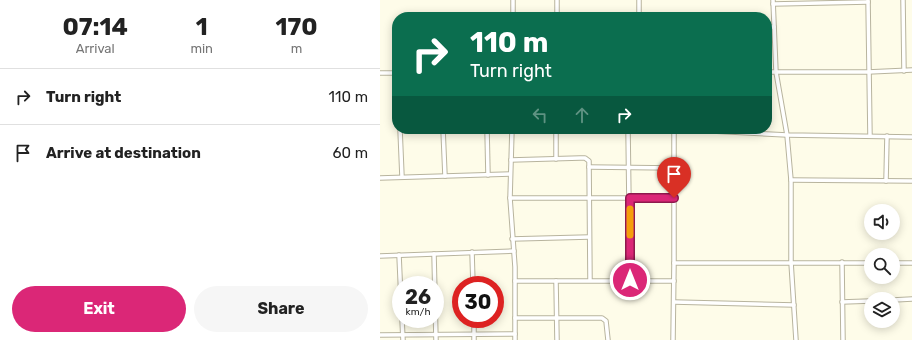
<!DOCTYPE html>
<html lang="en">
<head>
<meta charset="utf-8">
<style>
  body { margin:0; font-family:Rubik,sans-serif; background:#f6f6f6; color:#222; height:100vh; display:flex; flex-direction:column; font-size:15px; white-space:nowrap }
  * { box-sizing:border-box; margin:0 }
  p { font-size:13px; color:#767676 }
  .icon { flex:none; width:22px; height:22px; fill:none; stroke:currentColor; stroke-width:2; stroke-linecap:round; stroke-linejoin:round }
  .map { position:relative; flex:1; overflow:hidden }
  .drawer { display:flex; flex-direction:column; background:#fff; width:380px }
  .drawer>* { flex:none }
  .hud { position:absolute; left:12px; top:12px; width:380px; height:122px; border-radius:16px; box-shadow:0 2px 10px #0003; background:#0b6e4f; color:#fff; overflow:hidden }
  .buttons { position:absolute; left:484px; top:204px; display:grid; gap:8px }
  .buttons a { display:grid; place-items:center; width:36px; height:36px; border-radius:50%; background:#fff; box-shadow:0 2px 10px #0003; font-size:20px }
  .speed { position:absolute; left:12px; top:276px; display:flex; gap:8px; font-size:20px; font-weight:700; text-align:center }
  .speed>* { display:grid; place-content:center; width:52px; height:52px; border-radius:50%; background:#fff; box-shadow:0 2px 10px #0003; line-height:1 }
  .speed small { font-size:10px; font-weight:400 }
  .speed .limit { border:6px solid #d22; background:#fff; color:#111 }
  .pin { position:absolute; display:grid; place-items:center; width:34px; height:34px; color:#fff; margin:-41px -17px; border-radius:50% 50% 50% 0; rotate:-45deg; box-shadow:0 0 4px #0007 }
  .pin .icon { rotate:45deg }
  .me { position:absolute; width:44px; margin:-22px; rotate:0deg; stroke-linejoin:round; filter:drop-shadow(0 0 3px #0008) }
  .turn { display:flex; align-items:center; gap:14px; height:84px; padding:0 12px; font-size:18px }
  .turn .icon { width:52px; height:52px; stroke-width:2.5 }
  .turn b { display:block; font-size:28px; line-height:34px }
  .lanes { display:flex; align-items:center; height:38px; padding:0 12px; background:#0003; justify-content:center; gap:20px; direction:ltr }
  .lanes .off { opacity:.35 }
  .eta { display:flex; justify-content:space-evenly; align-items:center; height:68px; text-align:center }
  .eta b { font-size:24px; font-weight:700; line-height:28px }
  .primary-button { display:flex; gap:8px; margin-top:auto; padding:8px 12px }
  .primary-button a { flex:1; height:46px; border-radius:24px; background:#db2777; color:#fff; font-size:16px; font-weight:700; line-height:46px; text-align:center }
  .primary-button a+a { background:#f6f6f6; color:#222 }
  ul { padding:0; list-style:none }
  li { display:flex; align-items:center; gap:12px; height:56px; padding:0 12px; border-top:1px solid #e0e0e0 }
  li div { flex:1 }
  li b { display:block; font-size:15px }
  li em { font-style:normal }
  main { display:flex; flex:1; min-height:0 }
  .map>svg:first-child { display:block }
</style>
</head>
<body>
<main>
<section class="drawer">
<div class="eta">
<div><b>07:14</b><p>Arrival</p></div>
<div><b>1</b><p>min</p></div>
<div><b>170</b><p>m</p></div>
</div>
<ul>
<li><svg class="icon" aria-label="right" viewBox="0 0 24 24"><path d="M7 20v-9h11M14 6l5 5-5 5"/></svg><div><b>Turn right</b></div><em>110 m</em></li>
<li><svg class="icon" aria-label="arrive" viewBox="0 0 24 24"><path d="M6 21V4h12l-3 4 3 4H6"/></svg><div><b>Arrive at destination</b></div><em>60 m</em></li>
</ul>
<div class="primary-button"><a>Exit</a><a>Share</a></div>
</section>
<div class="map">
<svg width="532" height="340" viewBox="0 0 532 340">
  <rect width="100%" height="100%" fill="#fefce9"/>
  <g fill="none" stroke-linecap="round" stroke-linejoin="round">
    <defs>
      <g id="minor">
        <polyline points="133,0 133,17"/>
        <polyline points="177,0 177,17"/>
        <polyline points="393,0 396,72 407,135 411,180 411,262 416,340"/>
        <polyline points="488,0 490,136"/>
        <polyline points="523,0 524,71"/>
        <polyline points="393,4 488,2"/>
        <polyline points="259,17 259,0"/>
        <polyline points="387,27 394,27"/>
        <polyline points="387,72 488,72 532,70"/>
        <polyline points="0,73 17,73"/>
        <polyline points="20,129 22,177"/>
        <polyline points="63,129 65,176"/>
        <polyline points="107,129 108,175"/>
        <polyline points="132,129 130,198 135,267 135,340"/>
        <polyline points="176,129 176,159"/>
        <polyline points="248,129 250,281"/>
        <polyline points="294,129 407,135 532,137"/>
        <polyline points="131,160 200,158 205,158 209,161 210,280"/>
        <polyline points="209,167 294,168"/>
        <polyline points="0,178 130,174"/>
        <polyline points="411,180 532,181"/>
        <polyline points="506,181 507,136"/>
        <polyline points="130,198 294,198"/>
        <polyline points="132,239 209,237"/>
        <polyline points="92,252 93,285"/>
        <polyline points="54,254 56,340"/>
        <polyline points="19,255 21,300"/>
        <polyline points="0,256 134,251"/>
        <polyline points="462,262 463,340"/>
        <polyline points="294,263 491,263"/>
        <polyline points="513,263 532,263"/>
        <polyline points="135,281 294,281"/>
        <polyline points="176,281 177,340"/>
        <polyline points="513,300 532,299"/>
        <polyline points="294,302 414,305"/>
        <polyline points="462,302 491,301"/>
        <polyline points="135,318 222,318 226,321 228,340"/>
        <polyline points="22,319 23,340"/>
        <polyline points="94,319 94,340"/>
        <polyline points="0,335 135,334"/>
        <polyline points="293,340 294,263 294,129"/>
      </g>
    </defs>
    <use href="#minor" stroke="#b8b49e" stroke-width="5.5"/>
    <use href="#minor" stroke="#fff" stroke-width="3.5"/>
  </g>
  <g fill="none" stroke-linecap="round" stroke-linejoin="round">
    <defs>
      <polyline id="route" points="250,280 250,198 294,198"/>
    </defs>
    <use href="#route" stroke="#8e194d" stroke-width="10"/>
    <use href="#route" stroke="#db2777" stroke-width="7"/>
    <polyline stroke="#f59e0b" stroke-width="7" points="250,209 250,235"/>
  </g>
</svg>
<div class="buttons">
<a><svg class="icon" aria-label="sound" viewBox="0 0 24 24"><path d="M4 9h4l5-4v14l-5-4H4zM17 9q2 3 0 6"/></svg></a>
<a><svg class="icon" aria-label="search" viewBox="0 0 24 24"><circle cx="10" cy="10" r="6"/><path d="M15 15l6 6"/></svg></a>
<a><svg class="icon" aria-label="layers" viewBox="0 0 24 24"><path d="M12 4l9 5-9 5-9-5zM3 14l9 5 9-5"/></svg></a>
</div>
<div class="speed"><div>26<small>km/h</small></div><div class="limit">30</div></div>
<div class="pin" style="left:294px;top:198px;background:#d93025"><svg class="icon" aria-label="arrive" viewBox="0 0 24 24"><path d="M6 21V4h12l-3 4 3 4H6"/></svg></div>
<svg class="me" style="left:250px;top:280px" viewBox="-20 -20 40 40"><circle r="17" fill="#db2777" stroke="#fff" stroke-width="3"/><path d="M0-11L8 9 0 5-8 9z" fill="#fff"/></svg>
<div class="hud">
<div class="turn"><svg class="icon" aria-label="right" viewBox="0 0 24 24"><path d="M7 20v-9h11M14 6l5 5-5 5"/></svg><div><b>110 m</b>Turn right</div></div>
<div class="lanes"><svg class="icon off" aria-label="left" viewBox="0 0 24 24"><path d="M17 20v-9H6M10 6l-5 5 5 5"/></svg><svg class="icon off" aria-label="ahead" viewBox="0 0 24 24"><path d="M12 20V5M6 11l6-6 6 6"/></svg><svg class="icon" aria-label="right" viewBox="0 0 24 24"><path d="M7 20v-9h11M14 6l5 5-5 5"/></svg></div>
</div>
</div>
</main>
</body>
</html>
